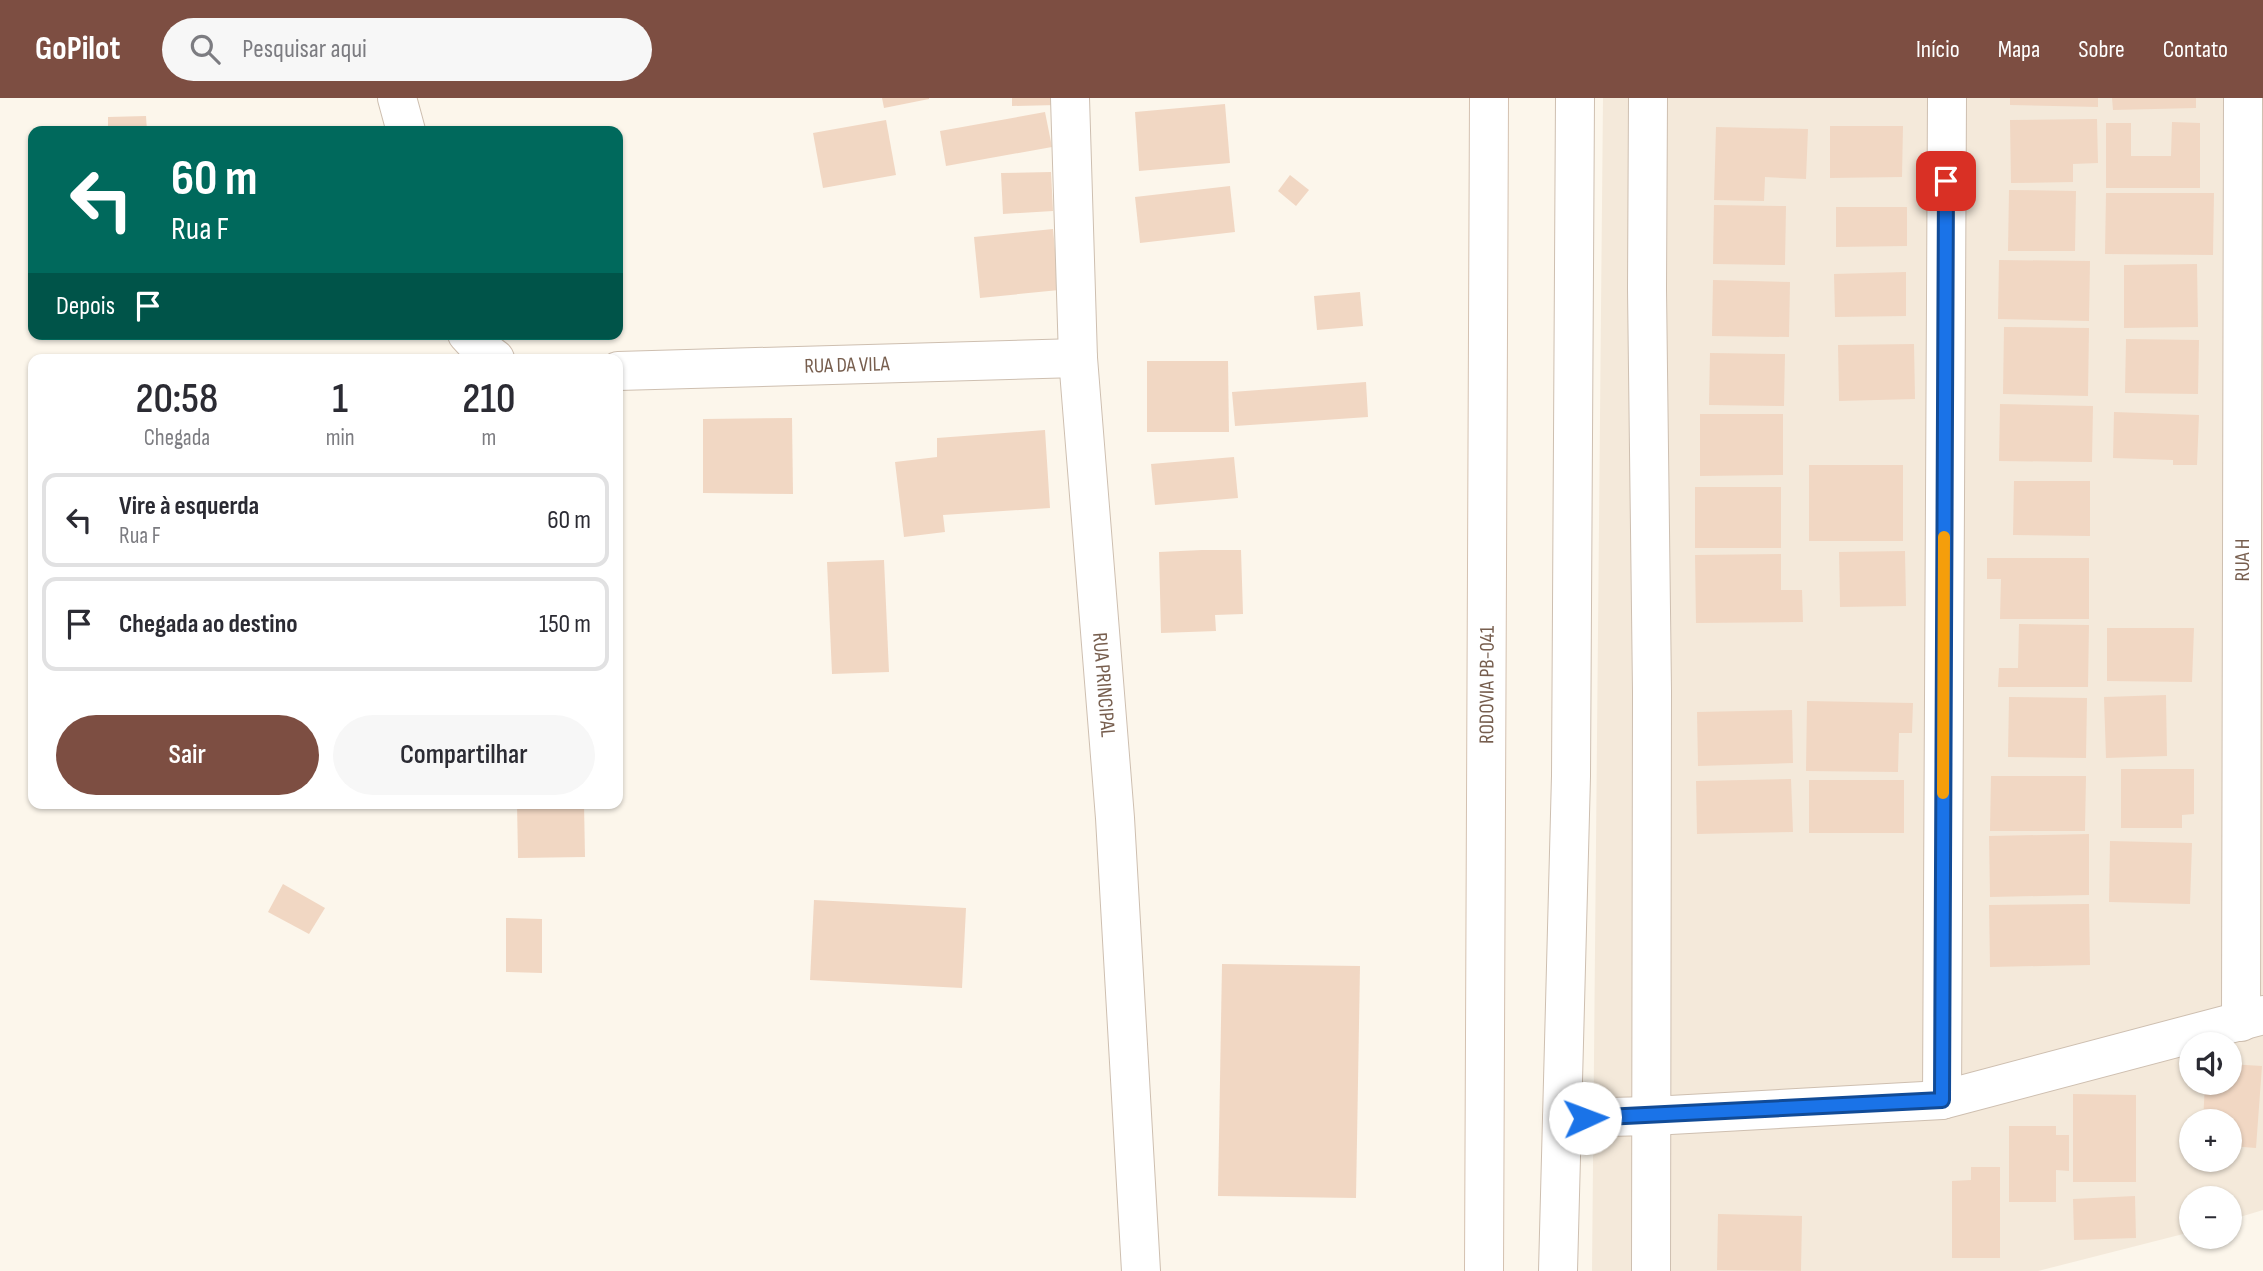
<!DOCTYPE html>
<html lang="pt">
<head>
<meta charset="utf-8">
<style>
  body { margin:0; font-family:"Sofia Sans Condensed",sans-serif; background:#f7f7f7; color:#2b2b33; height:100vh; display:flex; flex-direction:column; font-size:26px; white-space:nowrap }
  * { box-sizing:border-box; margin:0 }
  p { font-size:23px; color:#7c7c81 }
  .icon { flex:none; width:38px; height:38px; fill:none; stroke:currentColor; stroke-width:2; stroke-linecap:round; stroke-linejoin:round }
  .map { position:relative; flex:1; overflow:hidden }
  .details { position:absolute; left:28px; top:256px; width:595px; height:455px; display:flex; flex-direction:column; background:#fff; border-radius:14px; box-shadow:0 2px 5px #0004 }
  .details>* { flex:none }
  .guide { position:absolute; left:28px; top:28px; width:595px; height:214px; border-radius:14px; box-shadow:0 2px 5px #0004; background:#00695c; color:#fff; overflow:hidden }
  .tools { position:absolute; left:2179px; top:934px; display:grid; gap:14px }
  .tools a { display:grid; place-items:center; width:63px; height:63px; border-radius:50%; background:#fff; box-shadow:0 2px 5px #0004; font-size:35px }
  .pin { position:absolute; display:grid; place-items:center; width:60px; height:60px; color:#fff; margin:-30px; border-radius:14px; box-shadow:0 4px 10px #0006 }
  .me { position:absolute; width:77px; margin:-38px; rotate:88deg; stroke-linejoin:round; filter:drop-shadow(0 0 5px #0008) }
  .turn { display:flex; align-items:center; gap:24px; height:147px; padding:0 28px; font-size:32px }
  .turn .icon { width:91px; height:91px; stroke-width:2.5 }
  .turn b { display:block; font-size:49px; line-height:60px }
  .then { display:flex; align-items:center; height:66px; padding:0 28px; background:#0003; gap:14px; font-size:26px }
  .eta { display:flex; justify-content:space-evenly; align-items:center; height:119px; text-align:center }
  .eta b { font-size:42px; font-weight:600; line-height:49px }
  .action { display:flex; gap:14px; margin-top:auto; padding:14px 28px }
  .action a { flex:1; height:80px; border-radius:42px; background:#7d4e42; color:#fff; font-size:28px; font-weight:600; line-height:80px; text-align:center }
  .action a+a { background:#f7f7f7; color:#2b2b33 }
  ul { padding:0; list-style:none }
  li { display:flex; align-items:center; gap:21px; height:94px; margin:0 14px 10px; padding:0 14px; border:4px solid #e1e1e2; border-radius:14px }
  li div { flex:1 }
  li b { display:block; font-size:26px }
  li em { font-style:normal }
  header { display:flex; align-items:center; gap:42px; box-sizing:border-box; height:98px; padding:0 35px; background:#7d4e42; color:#fff }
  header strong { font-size:33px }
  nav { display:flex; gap:38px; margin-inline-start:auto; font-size:24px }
  .search { width:490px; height:63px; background:#f7f7f7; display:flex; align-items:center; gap:18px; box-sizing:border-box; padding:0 24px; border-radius:38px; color:#7c7c81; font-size:26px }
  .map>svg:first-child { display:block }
</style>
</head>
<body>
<header>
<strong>GoPilot</strong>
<div class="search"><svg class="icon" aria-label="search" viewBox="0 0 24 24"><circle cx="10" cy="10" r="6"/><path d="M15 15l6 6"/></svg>Pesquisar aqui</div>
<nav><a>Início</a><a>Mapa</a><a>Sobre</a><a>Contato</a></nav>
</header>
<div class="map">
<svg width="2263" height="1173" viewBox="0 0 2263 1173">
  <rect width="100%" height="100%" fill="#fcf6eb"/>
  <path fill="#f4e9da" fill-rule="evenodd" d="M 1603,0 L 2263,0 L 2263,1112 L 2230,1122 L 2230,1101 L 2191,1101 L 2191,1134 L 2038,1173 L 1592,1173 ZM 2191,947 L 2230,947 L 2230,985 L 2191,985 ZM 2191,1024 L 2230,1024 L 2230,1062 L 2191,1062 Z"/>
  <g fill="#f1d7c3">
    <polygon points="882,0 929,0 929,1 884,10"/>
    <polygon points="1012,0 1056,0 1057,7 1012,8"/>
    <polygon points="2010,0 2098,0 2098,9 2010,7"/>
    <polygon points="2112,0 2196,0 2196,10 2113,12"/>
    <polygon points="1225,6 1230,65 1139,73 1135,14"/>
    <polygon points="1045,14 1052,49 946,68 940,33"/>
    <polygon points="146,18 147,33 108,33 108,19"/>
    <polygon points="2097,21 2098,65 2073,66 2073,84 2011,85 2010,22"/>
    <polygon points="886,22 896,77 823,90 813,35"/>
    <polygon points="2172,24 2200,25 2200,90 2106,90 2106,25 2131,25 2131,58 2171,58"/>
    <polygon points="1830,28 1903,28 1902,79 1830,80"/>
    <polygon points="1716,29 1808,31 1806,81 1765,79 1764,103 1714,102"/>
    <polygon points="1051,74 1053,113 1003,116 1001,75"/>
    <polygon points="1290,77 1309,92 1296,108 1278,93"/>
    <polygon points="1230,88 1235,134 1140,145 1135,99"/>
    <polygon points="2009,92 2076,93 2075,153 2008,153"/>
    <polygon points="2106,95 2214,95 2213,157 2105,156"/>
    <polygon points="1714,107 1786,108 1785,167 1713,166"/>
    <polygon points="1836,109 1907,109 1907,148 1836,149"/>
    <polygon points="1053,131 1059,192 980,200 974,139"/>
    <polygon points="1999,162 2090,163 2089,223 1998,221"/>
    <polygon points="2197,166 2198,229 2124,230 2124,167"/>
    <polygon points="1906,174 1906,218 1835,219 1834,176"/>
    <polygon points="1713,182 1790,184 1789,239 1712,238"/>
    <polygon points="1360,194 1363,228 1317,232 1314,198"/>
    <polygon points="2004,229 2089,230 2088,298 2003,296"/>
    <polygon points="2126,241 2199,242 2198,296 2125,295"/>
    <polygon points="1914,246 1915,301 1839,303 1838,247"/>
    <polygon points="1710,255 1785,256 1784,308 1709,307"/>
    <polygon points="1147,263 1228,263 1229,334 1147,334"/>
    <polygon points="1366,284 1368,319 1235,328 1232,294"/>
    <polygon points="2000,306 2093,308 2092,364 1999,363"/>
    <polygon points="2114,314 2199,317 2197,367 2173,367 2173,362 2113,360"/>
    <polygon points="1700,316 1783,316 1783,377 1700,378"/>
    <polygon points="792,320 793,396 703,395 703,321"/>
    <polygon points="1045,332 1050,410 943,417 945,434 904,439 895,364 937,359 937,340"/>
    <polygon points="1234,359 1238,400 1155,407 1151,366"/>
    <rect x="1809" y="367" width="94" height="76"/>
    <polygon points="2014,383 2090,383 2090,438 2013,437"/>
    <rect x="1695" y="389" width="86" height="61"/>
    <polygon points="1202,452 1241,452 1243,516 1215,517 1216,533 1161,535 1159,454"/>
    <polygon points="1905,453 1906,508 1840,509 1839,454"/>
    <polygon points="1781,456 1781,492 1802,492 1803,524 1696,525 1695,457"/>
    <polygon points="1987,460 2089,460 2089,521 2000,521 2001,481 1987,481"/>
    <polygon points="884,462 889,574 832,576 827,464"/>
    <polygon points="2019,526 2089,527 2088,589 1998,589 1999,570 2018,570"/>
    <polygon points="2107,530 2194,530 2192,584 2107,583"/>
    <polygon points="2166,597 2167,658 2106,660 2104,599"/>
    <polygon points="2009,599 2087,600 2086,660 2008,659"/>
    <polygon points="1807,603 1913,605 1912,635 1899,635 1898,674 1806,673"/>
    <polygon points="1792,612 1793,665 1698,668 1697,614"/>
    <polygon points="2121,671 2194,671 2194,716 2182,717 2182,730 2121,730"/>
    <polygon points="1991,678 2086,678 2085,733 1990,733"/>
    <polygon points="1791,681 1793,734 1697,736 1696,683"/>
    <rect x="1809" y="682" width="95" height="53"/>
    <polygon points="517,705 584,705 585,759 518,760"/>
    <polygon points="2089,736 2089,797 1990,799 1989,738"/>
    <polygon points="2110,743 2192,745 2190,806 2109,804"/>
    <polygon points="283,786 325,810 309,836 268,814"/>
    <polygon points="814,802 966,810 962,890 810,882"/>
    <polygon points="2089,806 2090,867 1990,869 1989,807"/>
    <polygon points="506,820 542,821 542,875 506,874"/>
    <polygon points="1222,866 1360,868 1356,1100 1218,1098"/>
    <polygon points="2230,966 2262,968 2256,1050 2230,1048 2230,1024 2203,1024 2205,985 2230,985"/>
    <polygon points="2073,996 2136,997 2136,1084 2073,1084"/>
    <polygon points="2009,1028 2056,1028 2056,1037 2069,1037 2069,1073 2056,1072 2056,1104 2009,1104"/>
    <polygon points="1971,1069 2000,1069 2000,1160 1952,1160 1952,1083 1971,1082"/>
    <polygon points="2135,1098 2136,1140 2074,1142 2073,1101"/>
    <polygon points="1718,1116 1802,1118 1801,1173 1717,1172"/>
  </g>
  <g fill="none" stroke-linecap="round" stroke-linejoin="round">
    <defs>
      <g id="minor">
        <polyline points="397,0 406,33"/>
        <path id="s1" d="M 1070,0 L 1078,260 L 1115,720 L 1141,1173"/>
        <polyline points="1648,0 1647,191 1652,593 1651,1173"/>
        <polyline points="467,236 478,248 495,261"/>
        <path id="s2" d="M 618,273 L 1078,260"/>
        <path id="s3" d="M 2241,924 L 2243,0"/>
        <polyline points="1942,1002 1947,0"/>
        <polyline points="1562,1020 1652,1018 1942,1002 2263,917"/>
        <polyline points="1558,1173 1571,678 1575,0"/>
      </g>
      <g id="secondary">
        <path id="s4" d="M 1484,1173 L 1489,0"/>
      </g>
    </defs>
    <use href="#minor" stroke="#cebfb0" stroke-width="40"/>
    <use href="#secondary" stroke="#d4c1b0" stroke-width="40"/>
    <use href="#minor" stroke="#fff" stroke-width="38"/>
    <use href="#secondary" stroke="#fff" stroke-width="38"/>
  </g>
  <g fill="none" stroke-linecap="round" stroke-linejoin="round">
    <defs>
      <polyline id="route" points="1585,1020 1942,1002 1946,83"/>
    </defs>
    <use href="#route" stroke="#114b97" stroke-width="18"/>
    <use href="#route" stroke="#1a73e8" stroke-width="12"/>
    <polyline stroke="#f59e0b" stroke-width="12" points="1943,695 1944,439"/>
  </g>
  <g text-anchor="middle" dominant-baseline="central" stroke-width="5" stroke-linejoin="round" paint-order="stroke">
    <g font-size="21" fill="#775e4e" stroke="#fefaf2">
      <text stroke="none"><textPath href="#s2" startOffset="229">RUA DA VILA</textPath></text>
      <text stroke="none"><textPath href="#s3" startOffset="462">RUA H</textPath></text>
      <text stroke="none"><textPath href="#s1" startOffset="588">RUA PRINCIPAL</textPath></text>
      <text stroke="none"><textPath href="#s4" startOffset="586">RODOVIA PB-041</textPath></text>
    </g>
  </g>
</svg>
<div class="tools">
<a><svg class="icon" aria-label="sound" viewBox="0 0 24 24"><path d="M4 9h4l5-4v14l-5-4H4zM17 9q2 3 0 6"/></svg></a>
<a>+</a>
<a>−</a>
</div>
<div class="pin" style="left:1946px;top:83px;background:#d93025"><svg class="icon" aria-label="arrive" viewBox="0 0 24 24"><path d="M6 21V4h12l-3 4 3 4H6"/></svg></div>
<svg class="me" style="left:1585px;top:1020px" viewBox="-20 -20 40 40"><circle r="19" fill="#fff"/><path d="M0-13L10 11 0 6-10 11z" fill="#1a73e8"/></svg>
<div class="guide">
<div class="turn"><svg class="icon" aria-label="left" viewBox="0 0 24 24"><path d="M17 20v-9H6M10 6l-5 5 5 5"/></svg><div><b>60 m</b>Rua F</div></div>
<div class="then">Depois<svg class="icon" aria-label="arrive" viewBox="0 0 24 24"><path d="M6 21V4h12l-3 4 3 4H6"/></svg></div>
</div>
<section class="details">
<div class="eta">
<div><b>20:58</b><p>Chegada</p></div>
<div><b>1</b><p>min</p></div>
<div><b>210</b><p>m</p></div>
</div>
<ul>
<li><svg class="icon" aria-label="left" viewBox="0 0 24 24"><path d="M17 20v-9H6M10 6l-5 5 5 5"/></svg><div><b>Vire à esquerda</b><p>Rua F</p></div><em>60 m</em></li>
<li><svg class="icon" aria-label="arrive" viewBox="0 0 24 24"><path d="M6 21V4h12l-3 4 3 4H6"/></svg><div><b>Chegada ao destino</b></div><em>150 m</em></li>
</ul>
<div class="action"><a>Sair</a><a>Compartilhar</a></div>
</section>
</div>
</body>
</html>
